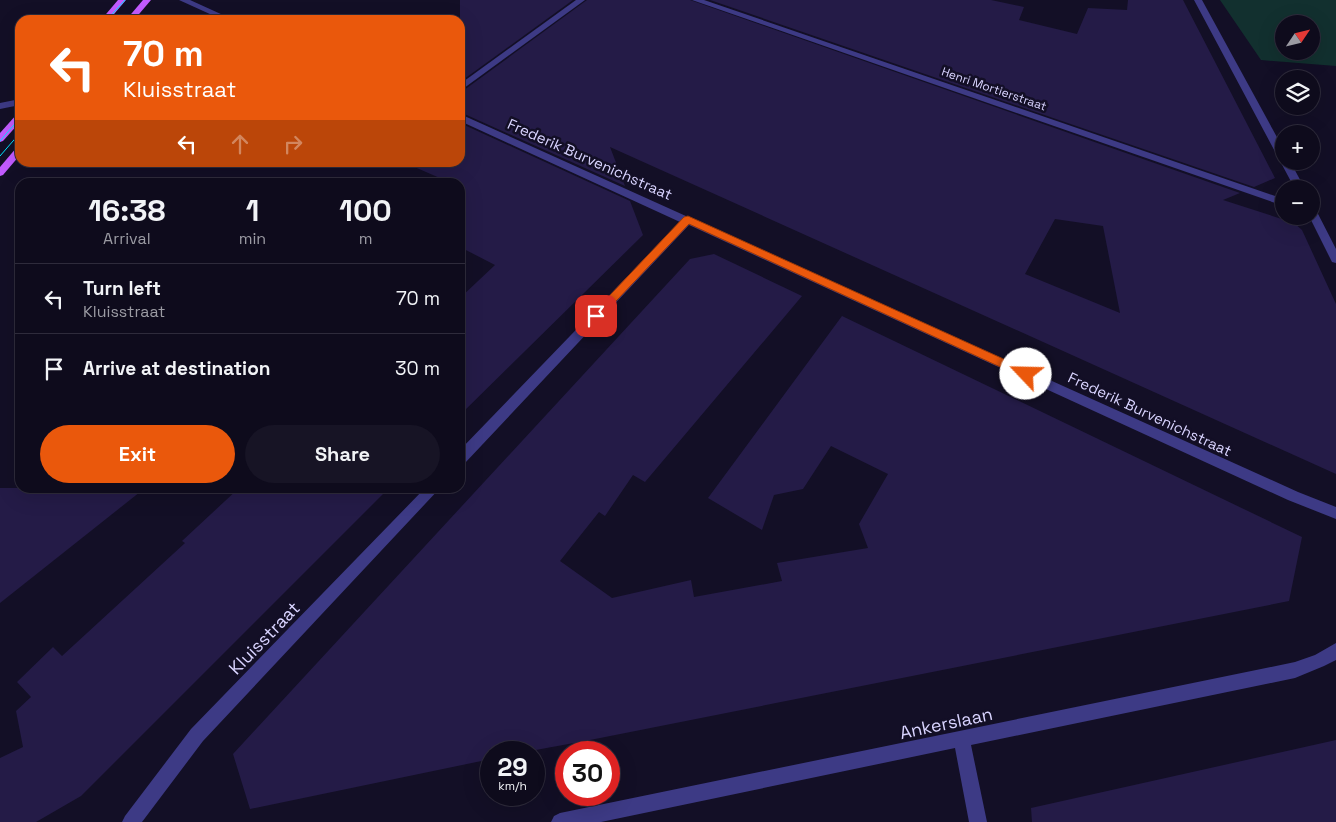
<!DOCTYPE html>
<html lang="en">
<head>
<meta charset="utf-8">
<style>
  body { margin:0; font-family:"Space Grotesk",sans-serif; background:#171425; color:#f1f3f6; height:100vh; display:flex; flex-direction:column; font-size:19px; white-space:nowrap }
  * { box-sizing:border-box; margin:0 }
  p { font-size:16px; color:#9b9ba3 }
  .icon { flex:none; width:28px; height:28px; fill:none; stroke:currentColor; stroke-width:2; stroke-linecap:round; stroke-linejoin:round }
  .map { position:relative; flex:1; overflow:hidden }
  .drawer { position:absolute; left:15px; top:178px; width:450px; height:315px; display:flex; flex-direction:column; background:#0e0b1c; border-radius:15px; box-shadow:0 5px 20px #0002,0 0 0 1px #2e2b3b }
  .drawer>* { flex:none }
  .hud { position:absolute; left:15px; top:15px; width:450px; height:152px; border-radius:15px; box-shadow:0 5px 20px #0002,0 0 0 1px #2e2b3b; background:#ea580c; color:#fff; overflow:hidden }
  .needle { width:32px; rotate:55deg }
  .tools { position:absolute; left:1275px; top:15px; display:grid; gap:10px }
  .tools a { display:grid; place-items:center; width:45px; height:45px; border-radius:50%; background:#0e0b1c; box-shadow:0 5px 20px #0002,0 0 0 1px #2e2b3b; font-size:25px }
  .speed { position:absolute; left:480px; top:741px; display:flex; gap:10px; font-size:25px; font-weight:700; text-align:center }
  .speed>* { display:grid; place-content:center; width:65px; height:65px; border-radius:50%; background:#0e0b1c; box-shadow:0 5px 20px #0002,0 0 0 1px #2e2b3b; line-height:1 }
  .speed small { font-size:12px; font-weight:400 }
  .speed .limit { border:8px solid #d22; background:#fff; color:#111 }
  .pin { position:absolute; display:grid; place-items:center; width:42px; height:42px; color:#fff; margin:-21px; border-radius:10px; box-shadow:0 2px 8px #0006 }
  .me { position:absolute; width:55px; margin:-28px; rotate:294deg; stroke-linejoin:round; filter:drop-shadow(0 0 4px #0008) }
  .turn { display:flex; align-items:center; gap:18px; height:105px; padding:0 25px; font-size:22px }
  .turn .icon { width:65px; height:65px; stroke-width:2.5 }
  .turn b { display:block; font-size:35px; line-height:42px }
  .lanes { display:flex; align-items:center; height:48px; padding:0 25px; background:#0003; justify-content:center; gap:25px; direction:ltr }
  .lanes .off { opacity:.35 }
  .eta { display:flex; justify-content:space-evenly; align-items:center; height:85px; text-align:center }
  .eta b { font-size:30px; font-weight:700; line-height:35px }
  .button { display:flex; gap:10px; margin-top:auto; padding:10px 25px }
  .button a { flex:1; height:58px; border-radius:30px; background:#ea580c; color:#fff; font-size:20px; font-weight:700; line-height:58px; text-align:center }
  .button a+a { background:#171425; color:#f1f3f6 }
  ul { padding:0; list-style:none }
  li { display:flex; align-items:center; gap:15px; height:70px; padding:0 25px; border-top:1px solid #2e2b3b }
  li div { flex:1 }
  li b { display:block; font-size:19px }
  li em { font-style:normal }
  .map>svg:first-child { display:block }
</style>
</head>
<body>
<div class="map">
<svg width="1336" height="822" viewBox="0 0 1336 822">
  <rect width="100%" height="100%" fill="#130f26"/>
  <path fill="#12302f" fill-rule="evenodd" d="M 1220,0 L 1336,0 L 1336,66 L 1261,60 ZM 1284,24 L 1311,24 L 1311,51 L 1284,51 Z"/>
  <g fill="#241b47" fill-rule="evenodd">
    <polygon points="460,0 573,0 460,82"/>
    <path d="M 587,0 L 690,0 L 1240,193 L 1223,200 L 1294,223 L 1302,230 L 1336,304 L 1336,474 L 610,147 L 625,186 L 460,112 L 460,93 ZM 1055,219 L 1103,226 L 1120,313 L 1025,274 Z"/>
    <polygon points="710,0 991,0 1024,7 1019,20 1077,34 1088,8 1127,10 1128,0 1183,0 1275,178 1254,187"/>
    <polygon points="460,123 630,201 643,235 460,415 460,298 495,265 460,247 460,182 449,182 403,162 460,162"/>
    <polygon points="714,254 802,296 645,482 633,475 605,516 599,512 560,561 612,598 691,580 694,597 782,581 777,563 868,548 859,524 888,474 831,446 803,489 774,495 762,530 708,498 842,316 1302,537 1289,601 590,740 525,752 491,752 491,759 250,809 233,754 690,259"/>
    <polygon points="0,488 145,488 0,603"/>
    <polygon points="239,488 389,488 81,796 36,822 0,822 0,758 23,747 16,711 31,697 17,682 53,647 62,656 185,543 182,541"/>
    <polygon points="1336,740 1336,822 1032,822 1031,808"/>
  </g>
  <g fill="none" stroke-linecap="round" stroke-linejoin="round">
    <g fill="#3d3a85" fill-rule="evenodd">
      <polygon points="179,0 190,0 234,20 223,20"/>
      <polygon points="576,0 585,0 460,91 460,84"/>
      <polygon points="692,0 704,0 1284,199 1284,206"/>
      <polygon points="1194,0 1202,0 1284,150 1284,161 1290,161 1305,189 1295,189"/>
      <polygon points="20,99 20,105 0,109 0,103"/>
      <polygon points="460,114 1298,492 1336,507 1336,519 1288,500 689,225 465,463 460,465 460,450 680,222 460,121"/>
      <polygon points="1311,207 1316,210 1336,249 1336,263 1332,262 1309,216 1311,216"/>
      <polygon points="425,488 440,488 203,741 142,822 122,822 125,816 191,729"/>
      <polygon points="1336,643 1336,660 1324,666 1295,678 971,745 987,822 969,822 955,748 601,822 551,822 554,816 560,813 1295,662 1315,655"/>
    </g>
    <g fill="#c25bff" fill-rule="evenodd">
      <polygon points="118,0 126,0 109,20 101,20"/>
      <polygon points="143,0 151,0 134,20 126,20"/>
      <polygon points="20,113 20,122 3,141 0,142 0,133 17,114"/>
      <polygon points="20,146 20,155 3,175 0,176 0,167 17,147"/>
    </g>
    <g stroke="#00e5ff" stroke-width="1">
      <polyline points="107,20 125,0"/>
      <polyline points="0,141 20,118"/>
      <polyline points="0,156 20,133"/>
    </g>
  </g>
  <polygon fill="#ea580c" stroke="#983908" points="688,216 1030,371 1031,374 1026,378 1022,377 689,224 600,318 593,318 591,316 593,313 684,217"/>
  <g text-anchor="middle" dominant-baseline="central" stroke-width="5" stroke-linejoin="round" paint-order="stroke">
    <g font-size="12" fill="#d9d4ff" stroke="#130f26">
      <text transform="translate(994 89) rotate(19)">Henri Mortierstraat</text>
    </g>
    <g font-size="15" fill="#d9d4ff" stroke="#130f26">
      <text transform="translate(590 159) rotate(24)">Frederik Burvenichstraat</text>
      <text transform="translate(1150 414) rotate(25)">Frederik Burvenichstraat</text>
    </g>
    <g font-size="18" fill="#d9d4ff" stroke="#130f26">
      <text transform="translate(264 638) rotate(-46)">Kluisstraat</text>
      <text transform="translate(946 723) rotate(-12)">Ankerslaan</text>
    </g>
  </g>
</svg>
<div class="tools">
<a><svg class="needle" viewBox="-14 -14 28 28"><path d="M0-13l5 13h-10z" fill="#e53935"/><path d="M0 13l5-13h-10z" fill="#9b9ba3"/></svg></a>
<a><svg class="icon" aria-label="layers" viewBox="0 0 24 24"><path d="M12 4l9 5-9 5-9-5zM3 14l9 5 9-5"/></svg></a>
<a>+</a>
<a>−</a>
</div>
<div class="speed"><div>29<small>km/h</small></div><div class="limit">30</div></div>
<div class="pin" style="left:596px;top:316px;background:#d93025"><svg class="icon" aria-label="arrive" viewBox="0 0 24 24"><path d="M6 21V4h12l-3 4 3 4H6"/></svg></div>
<svg class="me" style="left:1026px;top:374px" viewBox="-20 -20 40 40"><circle r="19" fill="#fff"/><path d="M0-13L10 11 0 6-10 11z" fill="#ea580c"/></svg>
<div class="hud">
<div class="turn"><svg class="icon" aria-label="left" viewBox="0 0 24 24"><path d="M17 20v-9H6M10 6l-5 5 5 5"/></svg><div><b>70 m</b>Kluisstraat</div></div>
<div class="lanes"><svg class="icon" aria-label="left" viewBox="0 0 24 24"><path d="M17 20v-9H6M10 6l-5 5 5 5"/></svg><svg class="icon off" aria-label="ahead" viewBox="0 0 24 24"><path d="M12 20V5M6 11l6-6 6 6"/></svg><svg class="icon off" aria-label="right" viewBox="0 0 24 24"><path d="M7 20v-9h11M14 6l5 5-5 5"/></svg></div>
</div>
<section class="drawer">
<div class="eta">
<div><b>16:38</b><p>Arrival</p></div>
<div><b>1</b><p>min</p></div>
<div><b>100</b><p>m</p></div>
</div>
<ul>
<li><svg class="icon" aria-label="left" viewBox="0 0 24 24"><path d="M17 20v-9H6M10 6l-5 5 5 5"/></svg><div><b>Turn left</b><p>Kluisstraat</p></div><em>70 m</em></li>
<li><svg class="icon" aria-label="arrive" viewBox="0 0 24 24"><path d="M6 21V4h12l-3 4 3 4H6"/></svg><div><b>Arrive at destination</b></div><em>30 m</em></li>
</ul>
<div class="button"><a>Exit</a><a>Share</a></div>
</section>
</div>
</body>
</html>
